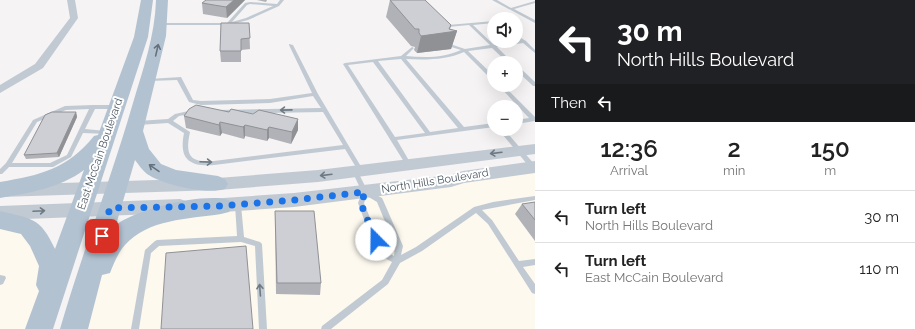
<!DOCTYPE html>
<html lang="en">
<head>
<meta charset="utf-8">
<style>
  body { margin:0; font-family:Raleway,sans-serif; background:#f2f2f2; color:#222; height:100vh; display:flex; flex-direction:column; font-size:15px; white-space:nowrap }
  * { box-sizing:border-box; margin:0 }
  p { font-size:13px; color:#767676 }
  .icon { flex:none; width:22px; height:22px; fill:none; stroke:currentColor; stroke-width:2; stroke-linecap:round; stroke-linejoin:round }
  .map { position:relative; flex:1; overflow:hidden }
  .sheet { display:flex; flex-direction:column; background:#fff; width:380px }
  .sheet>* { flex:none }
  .top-card { background:#202124; color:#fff; overflow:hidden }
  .controls { position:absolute; left:487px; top:12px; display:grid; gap:8px }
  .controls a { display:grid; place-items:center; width:36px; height:36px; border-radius:50%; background:#fff; box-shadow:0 4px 16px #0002; font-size:20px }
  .pin { position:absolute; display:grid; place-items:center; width:34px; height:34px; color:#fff; margin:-17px; border-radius:8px; box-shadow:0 2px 6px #0006 }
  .me { position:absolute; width:44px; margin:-22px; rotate:338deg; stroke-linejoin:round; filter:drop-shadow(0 0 3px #0008) }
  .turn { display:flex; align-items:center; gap:14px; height:84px; padding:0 16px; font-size:18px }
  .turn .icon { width:52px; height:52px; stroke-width:2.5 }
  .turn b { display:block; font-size:28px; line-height:34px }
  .then { display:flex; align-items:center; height:38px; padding:0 16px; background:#0003; gap:8px; font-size:15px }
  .eta { display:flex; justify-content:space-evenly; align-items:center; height:68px; text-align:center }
  .eta b { font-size:24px; font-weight:600; line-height:28px }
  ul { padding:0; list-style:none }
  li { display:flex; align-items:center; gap:12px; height:52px; padding:0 16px; border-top:1px solid #e0e0e0 }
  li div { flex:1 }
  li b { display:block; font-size:15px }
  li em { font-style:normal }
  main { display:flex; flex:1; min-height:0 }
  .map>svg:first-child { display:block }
</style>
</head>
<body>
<main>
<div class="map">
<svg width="535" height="329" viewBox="0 0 535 329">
  <rect width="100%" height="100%" fill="#f5f3f3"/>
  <g fill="#fdf9ef">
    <polygon points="535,166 535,329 70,329 117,236 157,216"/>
    <polygon points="0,223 39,240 51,266 30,329 0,329"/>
  </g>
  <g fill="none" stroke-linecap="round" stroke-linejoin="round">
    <g fill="#c1cad2" fill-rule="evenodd">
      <path d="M 280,0 L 284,0 L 279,6 L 248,20 L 229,25 L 161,25 L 159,24 L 161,23 L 227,23 L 245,3 L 250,2 L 277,4 ZM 250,4 L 273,6 L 246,18 L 232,22 L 247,5 Z"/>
      <polygon points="492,0 497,0 511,8 535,1 535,3 514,9 535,20 535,23"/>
      <path d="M 494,21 L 494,23 L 473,25 L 494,45 L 520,41 L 516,38 L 516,35 L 526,41 L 535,50 L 535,53 L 523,43 L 497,47 L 513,63 L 508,63 L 492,48 L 468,51 L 494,76 L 494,80 L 492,80 L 464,52 C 446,60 426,60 406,59 L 464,127 L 494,123 L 494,127 L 397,140 L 411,164 L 408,166 L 406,165 L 343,64 L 345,63 L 401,56 L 412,47 L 414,48 L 406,56 C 425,58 444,58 461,50 L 445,45 L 445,44 L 447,43 L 465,49 L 490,45 L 469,25 L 448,27 L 446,26 L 448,25 ZM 401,59 L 458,128 L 430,132 L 378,61 ZM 373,62 L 425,133 L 395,137 L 348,65 Z"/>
      <path d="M 289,44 L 293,45 L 318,94 L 363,170 L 362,172 L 358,172 L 367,190 L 382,198 L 383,200 L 403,246 L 401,255 L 416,247 L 474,207 L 493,202 L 535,196 L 535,200 L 482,210 L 492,220 L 519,261 L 535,259 L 535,265 L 523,267 L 535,284 L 535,294 L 532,293 L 488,224 L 476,213 L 422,251 L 400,263 L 388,284 L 331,329 L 321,329 L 322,326 L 382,280 L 392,262 L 377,254 L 376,252 L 358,203 L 362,192 L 352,171 L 353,169 L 357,169 L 345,149 L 214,165 C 188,167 179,158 184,133 L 168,123 L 138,125 L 135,123 L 138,121 L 168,119 L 175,114 L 193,110 L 195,111 L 196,112 L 195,113 L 179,116 L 173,121 L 190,132 C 185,155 189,163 214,161 L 343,145 L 323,112 L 218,114 L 215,112 L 218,110 L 321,108 L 313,96 L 270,103 L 201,105 L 189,102 L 177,80 L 149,81 L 147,80 L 149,79 L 181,77 L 193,100 L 201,101 L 270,99 L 312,93 L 289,45 ZM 367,196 L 377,202 L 395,246 L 394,256 L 383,250 L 364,203 Z"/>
      <polygon points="516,66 518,66 535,82 535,86 533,86 516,70"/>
      <polygon points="498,85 503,85 535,117 535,121 516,124 516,120 529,118"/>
      <path d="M 93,105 L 116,105 L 119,107 L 116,109 L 95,109 L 85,129 L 106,131 L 109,133 L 108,134 L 83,133 L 71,157 L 53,167 L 9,167 L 2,174 L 0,174 L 0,169 L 6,163 L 33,120 L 65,106 ZM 89,109 L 67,155 L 50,163 L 12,163 L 37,122 L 66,110 Z"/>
      <polygon points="498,129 504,129 535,165 535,169 531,169"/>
      <polygon points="238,202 240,203 241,205 244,237 260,242 262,244 267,329 259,329 255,246 241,242 159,246 151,253 139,329 131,329 145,250 155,241 157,240 237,236 235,205 236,203"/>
      <polygon points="0,275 5,276 6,278 3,284 0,285"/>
    </g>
    <polygon fill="#c1cad2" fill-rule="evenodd" points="67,0 75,0 78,18 43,68 0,93 0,85 35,64 70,18"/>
    <g fill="#c1cad2" fill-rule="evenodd">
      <polygon points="535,144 535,154 318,182 218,190 0,197 0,185 218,178 318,170"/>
      <polygon points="535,161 535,173 464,183 451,187 294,207 209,213 203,211 200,206 203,201 209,199 294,193 450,175 463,171"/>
      <polygon points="180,199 186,201 189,206 186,211 180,213 0,220 0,206"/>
    </g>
    <g fill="#b3c2d1" fill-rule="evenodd">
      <path d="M 141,0 L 153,0 L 148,37 L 53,329 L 25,329 L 39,291 L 36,285 L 39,266 L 30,246 L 21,234 L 0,229 L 0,211 C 32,219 40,217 55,249 L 84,170 C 60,188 29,193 0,198 L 0,182 C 41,175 67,169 94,136 L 98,135 L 134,37 Z"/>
      <path d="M 156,0 L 168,0 L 166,36 L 143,131 L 149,149 L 161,164 L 176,170 L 218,176 L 225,179 L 228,184 L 225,189 C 208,195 163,185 147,174 C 142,170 139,165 135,160 L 116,225 C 136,209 205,192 229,200 L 232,206 L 229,212 L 221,214 C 188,219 148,219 125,245 C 118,253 114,263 110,273 L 102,275 L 88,329 L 60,329 C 82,253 111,179 133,103 C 143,69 155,36 156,0 Z"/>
    </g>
  </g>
  <g fill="#b0b2b7">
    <polygon points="206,0 245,0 227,18 203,14 202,3"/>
    <polygon points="257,0 267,0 266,2"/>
    <polygon points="390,0 451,25 450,29 457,31 451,49 417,53 414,50 415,47 411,46 386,17"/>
    <polygon points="249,23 250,49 241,50 241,62 221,62 220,51"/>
    <polygon points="76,112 77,117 59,157 26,159 24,155"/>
    <polygon points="184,116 298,130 291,144 269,138 267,141 245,136 244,139 222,133 220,136 186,128"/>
    <polygon points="535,202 535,241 515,214 522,204"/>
    <polygon points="275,211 321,283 320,295 276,294"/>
  </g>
  <g fill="#909195">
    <polygon points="234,0 245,0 227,18 226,7"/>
    <polygon points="451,25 448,32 457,31 451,49 417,53 421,36"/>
    <polygon points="76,112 77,117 59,157 57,153"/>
    <polygon points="298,119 298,130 291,144 292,132"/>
    <polygon points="220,122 222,133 220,136 219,125"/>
    <polygon points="245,125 245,136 244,139 243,127"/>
    <polygon points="269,127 269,138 267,141 267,130"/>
  </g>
  <g fill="#cdcfd5" stroke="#909195">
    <polygon points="206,0 234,0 226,7 202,3"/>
    <polygon points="390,0 425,0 451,25 449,29 457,31 421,36 419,33 419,29 415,29"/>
    <polygon points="221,23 249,23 250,38 241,39 241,51 220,51"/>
    <polygon points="196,105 229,112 231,109 253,114 259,110 298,119 292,132 269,127 267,130 245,125 243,127 220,122 219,125 184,116 189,109"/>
    <polygon points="52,112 76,112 57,153 24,155 45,115"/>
    <polygon points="535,202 535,220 522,204"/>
    <polygon points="275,211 314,211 321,283 277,283"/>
    <polygon points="246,246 253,329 161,329 166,253"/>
  </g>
  <defs><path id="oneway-shaft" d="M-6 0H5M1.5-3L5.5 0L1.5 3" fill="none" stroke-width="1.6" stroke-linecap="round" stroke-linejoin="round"/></defs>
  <g stroke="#64717d">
    <use href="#oneway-shaft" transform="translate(157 50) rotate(-77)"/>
    <use href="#oneway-shaft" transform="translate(154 168) rotate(-145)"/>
  </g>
  <g stroke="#6e7983">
    <use href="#oneway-shaft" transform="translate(286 110) rotate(179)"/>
    <use href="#oneway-shaft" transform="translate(496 153) rotate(173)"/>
    <use href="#oneway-shaft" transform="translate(206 162) rotate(2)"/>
    <use href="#oneway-shaft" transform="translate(326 175) rotate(173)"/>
    <use href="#oneway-shaft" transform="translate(39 211) rotate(-3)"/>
    <use href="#oneway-shaft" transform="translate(260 290) rotate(-94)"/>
  </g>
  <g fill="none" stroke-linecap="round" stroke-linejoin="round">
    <polyline stroke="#1a73e8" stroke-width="7" stroke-dasharray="0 12.6" points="102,236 110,208 221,206 294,200 365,192 361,204 376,240"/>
  </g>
  <g text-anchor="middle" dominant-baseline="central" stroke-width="4" stroke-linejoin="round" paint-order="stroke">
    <g font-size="11" fill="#4a5661" stroke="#fff">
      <text transform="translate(100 154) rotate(-71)">East McCain Boulevard</text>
      <text transform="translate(435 181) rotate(-9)">North Hills Boulevard</text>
    </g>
  </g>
</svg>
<div class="controls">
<a><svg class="icon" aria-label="sound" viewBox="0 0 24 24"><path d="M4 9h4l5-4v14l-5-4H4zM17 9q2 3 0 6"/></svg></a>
<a>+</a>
<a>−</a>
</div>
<div class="pin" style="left:102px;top:236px;background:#d93025"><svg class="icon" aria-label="arrive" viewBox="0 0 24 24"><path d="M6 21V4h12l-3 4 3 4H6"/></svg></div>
<svg class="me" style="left:376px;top:240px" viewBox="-20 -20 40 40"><circle r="19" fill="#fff"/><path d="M0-13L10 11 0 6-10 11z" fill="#1a73e8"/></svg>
</div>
<section class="sheet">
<div class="top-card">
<div class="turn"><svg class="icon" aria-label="left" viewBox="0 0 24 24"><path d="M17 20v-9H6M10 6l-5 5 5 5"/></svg><div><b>30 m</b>North Hills Boulevard</div></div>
<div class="then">Then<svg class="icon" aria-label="left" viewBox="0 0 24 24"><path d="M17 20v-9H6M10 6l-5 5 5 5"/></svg></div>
</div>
<div class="eta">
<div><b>12:36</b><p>Arrival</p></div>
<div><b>2</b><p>min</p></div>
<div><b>150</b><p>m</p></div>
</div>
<ul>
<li><svg class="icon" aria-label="left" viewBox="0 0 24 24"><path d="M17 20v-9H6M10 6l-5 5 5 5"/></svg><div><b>Turn left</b><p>North Hills Boulevard</p></div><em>30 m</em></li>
<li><svg class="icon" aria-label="left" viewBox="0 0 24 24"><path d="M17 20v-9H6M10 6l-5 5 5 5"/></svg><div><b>Turn left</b><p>East McCain Boulevard</p></div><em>110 m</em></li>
</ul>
</section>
</main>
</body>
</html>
